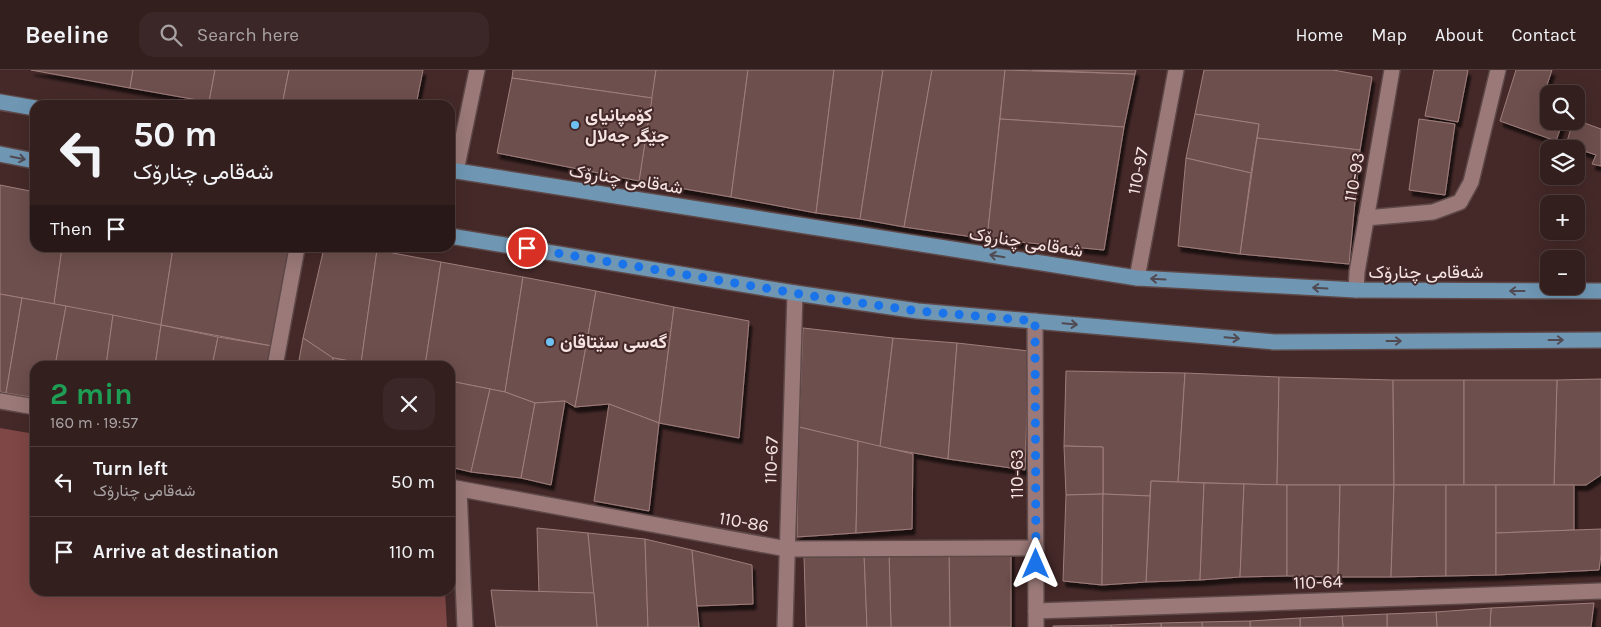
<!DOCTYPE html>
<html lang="en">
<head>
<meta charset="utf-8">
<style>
  body { margin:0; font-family:Karla,Vazirmatn,sans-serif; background:#3b2727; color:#f1f3f6; height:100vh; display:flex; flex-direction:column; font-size:19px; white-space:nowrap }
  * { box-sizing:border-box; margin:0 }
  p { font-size:16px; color:#a9a2a4 }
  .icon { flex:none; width:28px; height:28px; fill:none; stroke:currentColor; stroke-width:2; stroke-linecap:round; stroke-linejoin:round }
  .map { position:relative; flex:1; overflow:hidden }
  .panel { position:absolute; left:30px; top:291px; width:425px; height:235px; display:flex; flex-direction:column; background:#331f1e; border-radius:15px; box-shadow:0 5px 20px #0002,0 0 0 1px #4e3d3c }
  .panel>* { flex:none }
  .hud { position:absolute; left:30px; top:30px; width:425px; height:152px; border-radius:15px; box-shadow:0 5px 20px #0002,0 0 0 1px #4e3d3c; background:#331f1e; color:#f1f3f6; overflow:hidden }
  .buttons { position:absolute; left:1540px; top:15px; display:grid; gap:10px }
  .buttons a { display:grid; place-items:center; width:45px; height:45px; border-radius:10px; background:#331f1e; box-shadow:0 5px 20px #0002,0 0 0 1px #4e3d3c; font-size:25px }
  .pin { position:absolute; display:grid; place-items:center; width:42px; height:42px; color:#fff; margin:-21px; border:2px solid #fff; border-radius:50%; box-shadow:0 1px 5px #0007 }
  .me { position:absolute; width:55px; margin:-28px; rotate:0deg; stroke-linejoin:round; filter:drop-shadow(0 0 4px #0008) }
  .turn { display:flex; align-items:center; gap:18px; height:105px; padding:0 20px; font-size:22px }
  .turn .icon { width:65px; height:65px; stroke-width:2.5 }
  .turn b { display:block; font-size:35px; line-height:42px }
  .then { display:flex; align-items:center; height:48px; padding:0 20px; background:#0003; gap:10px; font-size:19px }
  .round { display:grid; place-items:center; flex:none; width:52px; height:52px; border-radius:15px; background:#3b2727 }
  .overview { display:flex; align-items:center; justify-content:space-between; height:85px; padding:0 20px }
  h1 { font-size:30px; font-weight:700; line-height:38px; color:#1e9e55 }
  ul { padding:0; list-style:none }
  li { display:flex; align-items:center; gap:15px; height:70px; padding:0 20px; border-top:1px solid #4e3d3c }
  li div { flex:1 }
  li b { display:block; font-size:19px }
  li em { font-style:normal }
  header { display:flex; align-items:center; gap:30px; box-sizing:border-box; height:70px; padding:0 25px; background:#331f1e; border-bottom:1px solid #4e3d3c }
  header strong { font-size:24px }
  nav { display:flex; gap:28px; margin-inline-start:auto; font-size:18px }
  .search { width:350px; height:45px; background:#3b2727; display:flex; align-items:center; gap:12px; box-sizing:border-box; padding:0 18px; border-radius:15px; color:#a9a2a4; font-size:19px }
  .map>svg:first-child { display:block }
</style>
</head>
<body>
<header>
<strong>Beeline</strong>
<div class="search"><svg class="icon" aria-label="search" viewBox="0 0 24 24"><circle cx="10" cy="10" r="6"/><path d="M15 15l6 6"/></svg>Search here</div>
<nav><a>Home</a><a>Map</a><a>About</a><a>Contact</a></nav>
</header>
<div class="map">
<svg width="1601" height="557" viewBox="0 0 1601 557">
  <defs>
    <filter id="shadow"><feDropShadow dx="3" dy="5.5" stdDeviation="1" flood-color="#0009"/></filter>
  </defs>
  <rect width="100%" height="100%" fill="#442928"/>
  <polygon fill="#7f4746" points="0,358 35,364 35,521 445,521 447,557 0,557"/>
  <g fill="#6d4f4d" stroke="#9f7e7c" filter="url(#shadow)">
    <polygon points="31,0 133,0 130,18"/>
    <polygon points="133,0 215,0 209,32 130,18"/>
    <polygon points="215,0 289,0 282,35 226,35 209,32"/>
    <polygon points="289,0 423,0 416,35 282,35"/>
    <polygon points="513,0 656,0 652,28 512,8"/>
    <polygon points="656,0 748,0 731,127 639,111"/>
    <polygon points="748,0 834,0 816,143 731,127"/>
    <polygon points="834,0 883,0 860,149 816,143"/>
    <polygon points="883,0 932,0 904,157 860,149"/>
    <polygon points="932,0 1005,0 987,169 904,157"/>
    <polygon points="1005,0 1135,4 1124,57 1000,49"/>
    <polygon points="1032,0 1136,0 1135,4"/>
    <polygon points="1204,0 1333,0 1372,7 1360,80 1257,68 1259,54 1195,44"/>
    <polygon points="1434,0 1468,0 1458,52 1425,46"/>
    <polygon points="1516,0 1552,0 1539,39 1549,43 1549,51 1563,51 1556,71 1500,51"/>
    <polygon points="512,8 652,28 639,111 497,83"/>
    <polygon points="1195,44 1259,54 1251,103 1186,88"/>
    <polygon points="1000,49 1124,57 1104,180 987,169"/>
    <polygon points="1419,49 1455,54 1445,125 1409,120"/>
    <polygon points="1576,50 1601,59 1601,96 1592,94 1596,85 1566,75 1573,51"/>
    <polygon points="1257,68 1360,80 1349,194 1240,184"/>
    <polygon points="1186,88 1251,103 1240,184 1178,176"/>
    <polygon points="0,115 35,122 35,178 62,178 54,234 0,224"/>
    <polygon points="62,178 173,178 161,255 54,234"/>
    <polygon points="173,178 289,178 272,276 161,255"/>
    <polygon points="324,178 356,178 377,180 361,293 333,288 303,268"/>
    <polygon points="377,180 441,192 425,296 379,296 361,293"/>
    <polygon points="441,192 523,207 505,322 450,311 450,296 425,296"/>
    <polygon points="523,207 596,221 575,337 565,331 535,333 505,322"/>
    <polygon points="596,221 674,237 659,353 609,334 575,337"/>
    <polygon points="0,224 22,228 6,323 0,322"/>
    <polygon points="22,228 66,236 55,296 35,296 35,328 6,323"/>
    <polygon points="66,236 113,245 106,296 55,296"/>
    <polygon points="674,237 749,251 739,368 659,353"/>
    <polygon points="113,245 161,255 155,296 106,296"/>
    <polygon points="161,255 218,267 212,296 155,296"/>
    <polygon points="803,258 893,268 880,377 799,357"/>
    <polygon points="218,267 272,276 269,296 212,296"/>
    <polygon points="303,268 333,288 333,296 298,296"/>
    <polygon points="893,268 957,273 948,389 880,377"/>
    <polygon points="957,273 1029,281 1025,400 948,389"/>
    <polygon points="333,288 361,293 379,296 333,296"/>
    <polygon points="1066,301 1185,303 1178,412 1151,411 1150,426 1103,424 1103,377 1064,376"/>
    <polygon points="1185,303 1279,307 1277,415 1178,412"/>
    <polygon points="1279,307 1393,310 1394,415 1277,415"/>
    <polygon points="1601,309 1601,405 1586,415 1554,415 1557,310"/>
    <polygon points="1393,310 1464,310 1464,415 1394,415"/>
    <polygon points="1464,310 1557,310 1554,415 1464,415"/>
    <polygon points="450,311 490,319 471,402 450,397"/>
    <polygon points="490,319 505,322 535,333 521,408 471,402"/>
    <polygon points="565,331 551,415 521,408 535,333"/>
    <polygon points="609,334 659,353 649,441 594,431"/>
    <polygon points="799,357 858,371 856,463 797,467"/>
    <polygon points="858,371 913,384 912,459 856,463"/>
    <polygon points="1064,376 1103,377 1103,424 1066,425"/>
    <polygon points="1151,411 1204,413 1200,510 1146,512"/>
    <polygon points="1204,413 1244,414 1240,507 1200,510"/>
    <polygon points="1244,414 1287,415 1287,506 1240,507"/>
    <polygon points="1287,415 1340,415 1338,507 1287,506"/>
    <polygon points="1340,415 1394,415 1391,507 1338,507"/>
    <polygon points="1394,415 1446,415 1446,506 1391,507"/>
    <polygon points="1446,415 1496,415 1496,505 1446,506"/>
    <polygon points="1496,415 1574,415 1574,460 1496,463"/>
    <polygon points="1103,424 1102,515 1063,511 1066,425"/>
    <polygon points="1103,424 1150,426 1146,512 1102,515"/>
    <polygon points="537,458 588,463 594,523 539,524"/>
    <polygon points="1601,459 1601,485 1599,500 1496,505 1496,463"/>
    <polygon points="588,463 645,469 648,557 597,557"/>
    <polygon points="645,469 692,480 699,557 648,557"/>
    <polygon points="1011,478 1011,557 950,557 949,480"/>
    <polygon points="692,480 752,495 753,534 697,536"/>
    <polygon points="949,480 950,557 891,557 889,483"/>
    <polygon points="864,483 867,557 806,557 804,485"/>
    <polygon points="864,483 889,483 891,557 867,557"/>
    <polygon points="491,520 594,523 597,557 496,557"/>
    <polygon points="1594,533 1591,557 1490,557 1491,538"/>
    <polygon points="1491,538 1490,557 1437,557 1436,542"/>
    <polygon points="1436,542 1437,557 1387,557 1387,544"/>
    <polygon points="1387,544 1387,557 1343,557 1342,546"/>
    <polygon points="1342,546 1343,557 1300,557 1300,548"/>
    <polygon points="1300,548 1300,557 1250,557 1250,551"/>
    <polygon points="1250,551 1250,557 1202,557 1202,552"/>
    <polygon points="1202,552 1202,557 1161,557 1161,553"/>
    <polygon points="1161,553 1161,557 1111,557 1111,555"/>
    <polygon points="1111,555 1111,557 1053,557 1053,556"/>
  </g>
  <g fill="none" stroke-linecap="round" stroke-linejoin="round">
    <defs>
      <polyline id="lane" points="1366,148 1433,142 1460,132 1471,112 1498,0"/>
      <g id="street">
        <polyline points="456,101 477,0"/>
        <polyline points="1137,208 1176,0"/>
        <polyline points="1356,220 1357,202 1392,0"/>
        <polyline points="1035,251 1036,557"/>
        <polyline points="275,296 297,178"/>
        <polyline points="0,331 35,337"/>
        <polyline points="450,417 787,479 1036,478"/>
        <polyline points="459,419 465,557"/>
        <polyline points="1036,541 1601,521"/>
        <polyline points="785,557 795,223"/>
      </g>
      <g id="primary">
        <polyline points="0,32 35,38"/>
        <polyline points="0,84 35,91"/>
        <polyline points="450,100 1137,208 1356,220 1601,221"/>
        <polyline points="450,166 795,223 918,241 1274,272 1601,270"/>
      </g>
    </defs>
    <use href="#lane" stroke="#5e4848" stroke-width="18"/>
    <use href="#street" stroke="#5e4848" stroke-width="18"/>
    <use href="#primary" stroke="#5e4848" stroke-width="18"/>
    <use href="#lane" stroke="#9a7978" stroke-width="15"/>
    <use href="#street" stroke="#9a7978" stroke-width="15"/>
    <use href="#primary" stroke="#6f97b4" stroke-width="15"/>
  </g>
  <defs><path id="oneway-shaft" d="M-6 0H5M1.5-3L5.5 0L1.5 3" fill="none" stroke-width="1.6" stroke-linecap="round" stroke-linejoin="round" transform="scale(1.25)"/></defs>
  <g stroke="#514a52">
    <use href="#oneway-shaft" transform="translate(18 88) rotate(11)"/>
    <use href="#oneway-shaft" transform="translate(997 186) rotate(-171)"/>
    <use href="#oneway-shaft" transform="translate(1158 209) rotate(-177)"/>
    <use href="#oneway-shaft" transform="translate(1320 218) rotate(-177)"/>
    <use href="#oneway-shaft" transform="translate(1517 221) rotate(-180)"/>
    <use href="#oneway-shaft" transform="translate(1070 254) rotate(5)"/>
    <use href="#oneway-shaft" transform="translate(1232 268) rotate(5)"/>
    <use href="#oneway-shaft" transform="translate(1556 270)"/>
    <use href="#oneway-shaft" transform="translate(1394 271)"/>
  </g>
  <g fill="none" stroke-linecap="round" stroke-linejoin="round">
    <polyline stroke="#1a73e8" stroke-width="9" stroke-dasharray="0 16.2" points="527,178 812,226 918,241 1035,251 1036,494"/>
  </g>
  <g fill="#6ec2f3" stroke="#442928" stroke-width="2">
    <circle cx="575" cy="55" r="5"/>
    <circle cx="550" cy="272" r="5"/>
  </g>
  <g text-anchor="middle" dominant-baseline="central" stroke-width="4" stroke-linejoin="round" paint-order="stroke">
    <g font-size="18" font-weight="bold" fill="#f6e4e3" stroke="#442928" text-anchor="start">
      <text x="585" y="45">کۆمپانیای<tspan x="585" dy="21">جێگر جەلال</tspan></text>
      <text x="560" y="272">گەسی سێتاقان</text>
    </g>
    <g font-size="18" fill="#f6e4e3" stroke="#442928">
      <text transform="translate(1138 101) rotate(-79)">110-97</text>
      <text transform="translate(1354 107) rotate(-80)">110-93</text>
      <text transform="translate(626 109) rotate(9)">شەقامی چنارۆک</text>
      <text transform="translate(1026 172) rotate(9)">شەقامی چنارۆک</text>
      <text x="1426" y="202">شەقامی چنارۆک</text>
      <text transform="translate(771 390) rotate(-88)">110-67</text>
      <text transform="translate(1017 404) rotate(-90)">110-63</text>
      <text transform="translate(744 452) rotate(10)">110-86</text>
      <text transform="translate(1318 512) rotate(-2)">110-64</text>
    </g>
  </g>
</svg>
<div class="buttons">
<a><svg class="icon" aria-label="search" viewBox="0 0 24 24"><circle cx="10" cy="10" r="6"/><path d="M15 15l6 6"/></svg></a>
<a><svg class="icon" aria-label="layers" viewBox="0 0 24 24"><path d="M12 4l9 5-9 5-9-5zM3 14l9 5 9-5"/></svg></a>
<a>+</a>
<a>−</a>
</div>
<div class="pin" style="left:527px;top:178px;background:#d93025"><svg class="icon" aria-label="arrive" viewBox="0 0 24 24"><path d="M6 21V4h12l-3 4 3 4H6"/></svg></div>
<svg class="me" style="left:1036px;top:494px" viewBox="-20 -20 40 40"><path d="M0-17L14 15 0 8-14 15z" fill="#1a73e8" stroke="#fff" stroke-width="4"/></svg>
<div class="hud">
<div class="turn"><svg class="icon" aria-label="left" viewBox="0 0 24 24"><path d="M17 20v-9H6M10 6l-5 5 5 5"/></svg><div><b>50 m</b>شەقامی چنارۆک</div></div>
<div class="then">Then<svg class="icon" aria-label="arrive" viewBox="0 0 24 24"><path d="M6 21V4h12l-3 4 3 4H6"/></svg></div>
</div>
<section class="panel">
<div class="overview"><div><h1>2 min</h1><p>160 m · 19:57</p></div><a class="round"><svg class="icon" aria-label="close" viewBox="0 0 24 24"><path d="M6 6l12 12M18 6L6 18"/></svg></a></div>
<ul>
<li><svg class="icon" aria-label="left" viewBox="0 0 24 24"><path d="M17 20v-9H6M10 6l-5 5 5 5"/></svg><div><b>Turn left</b><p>شەقامی چنارۆک</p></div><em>50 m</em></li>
<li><svg class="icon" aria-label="arrive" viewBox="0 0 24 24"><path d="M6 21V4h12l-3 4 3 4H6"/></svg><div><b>Arrive at destination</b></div><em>110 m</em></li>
</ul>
</section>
</div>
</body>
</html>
